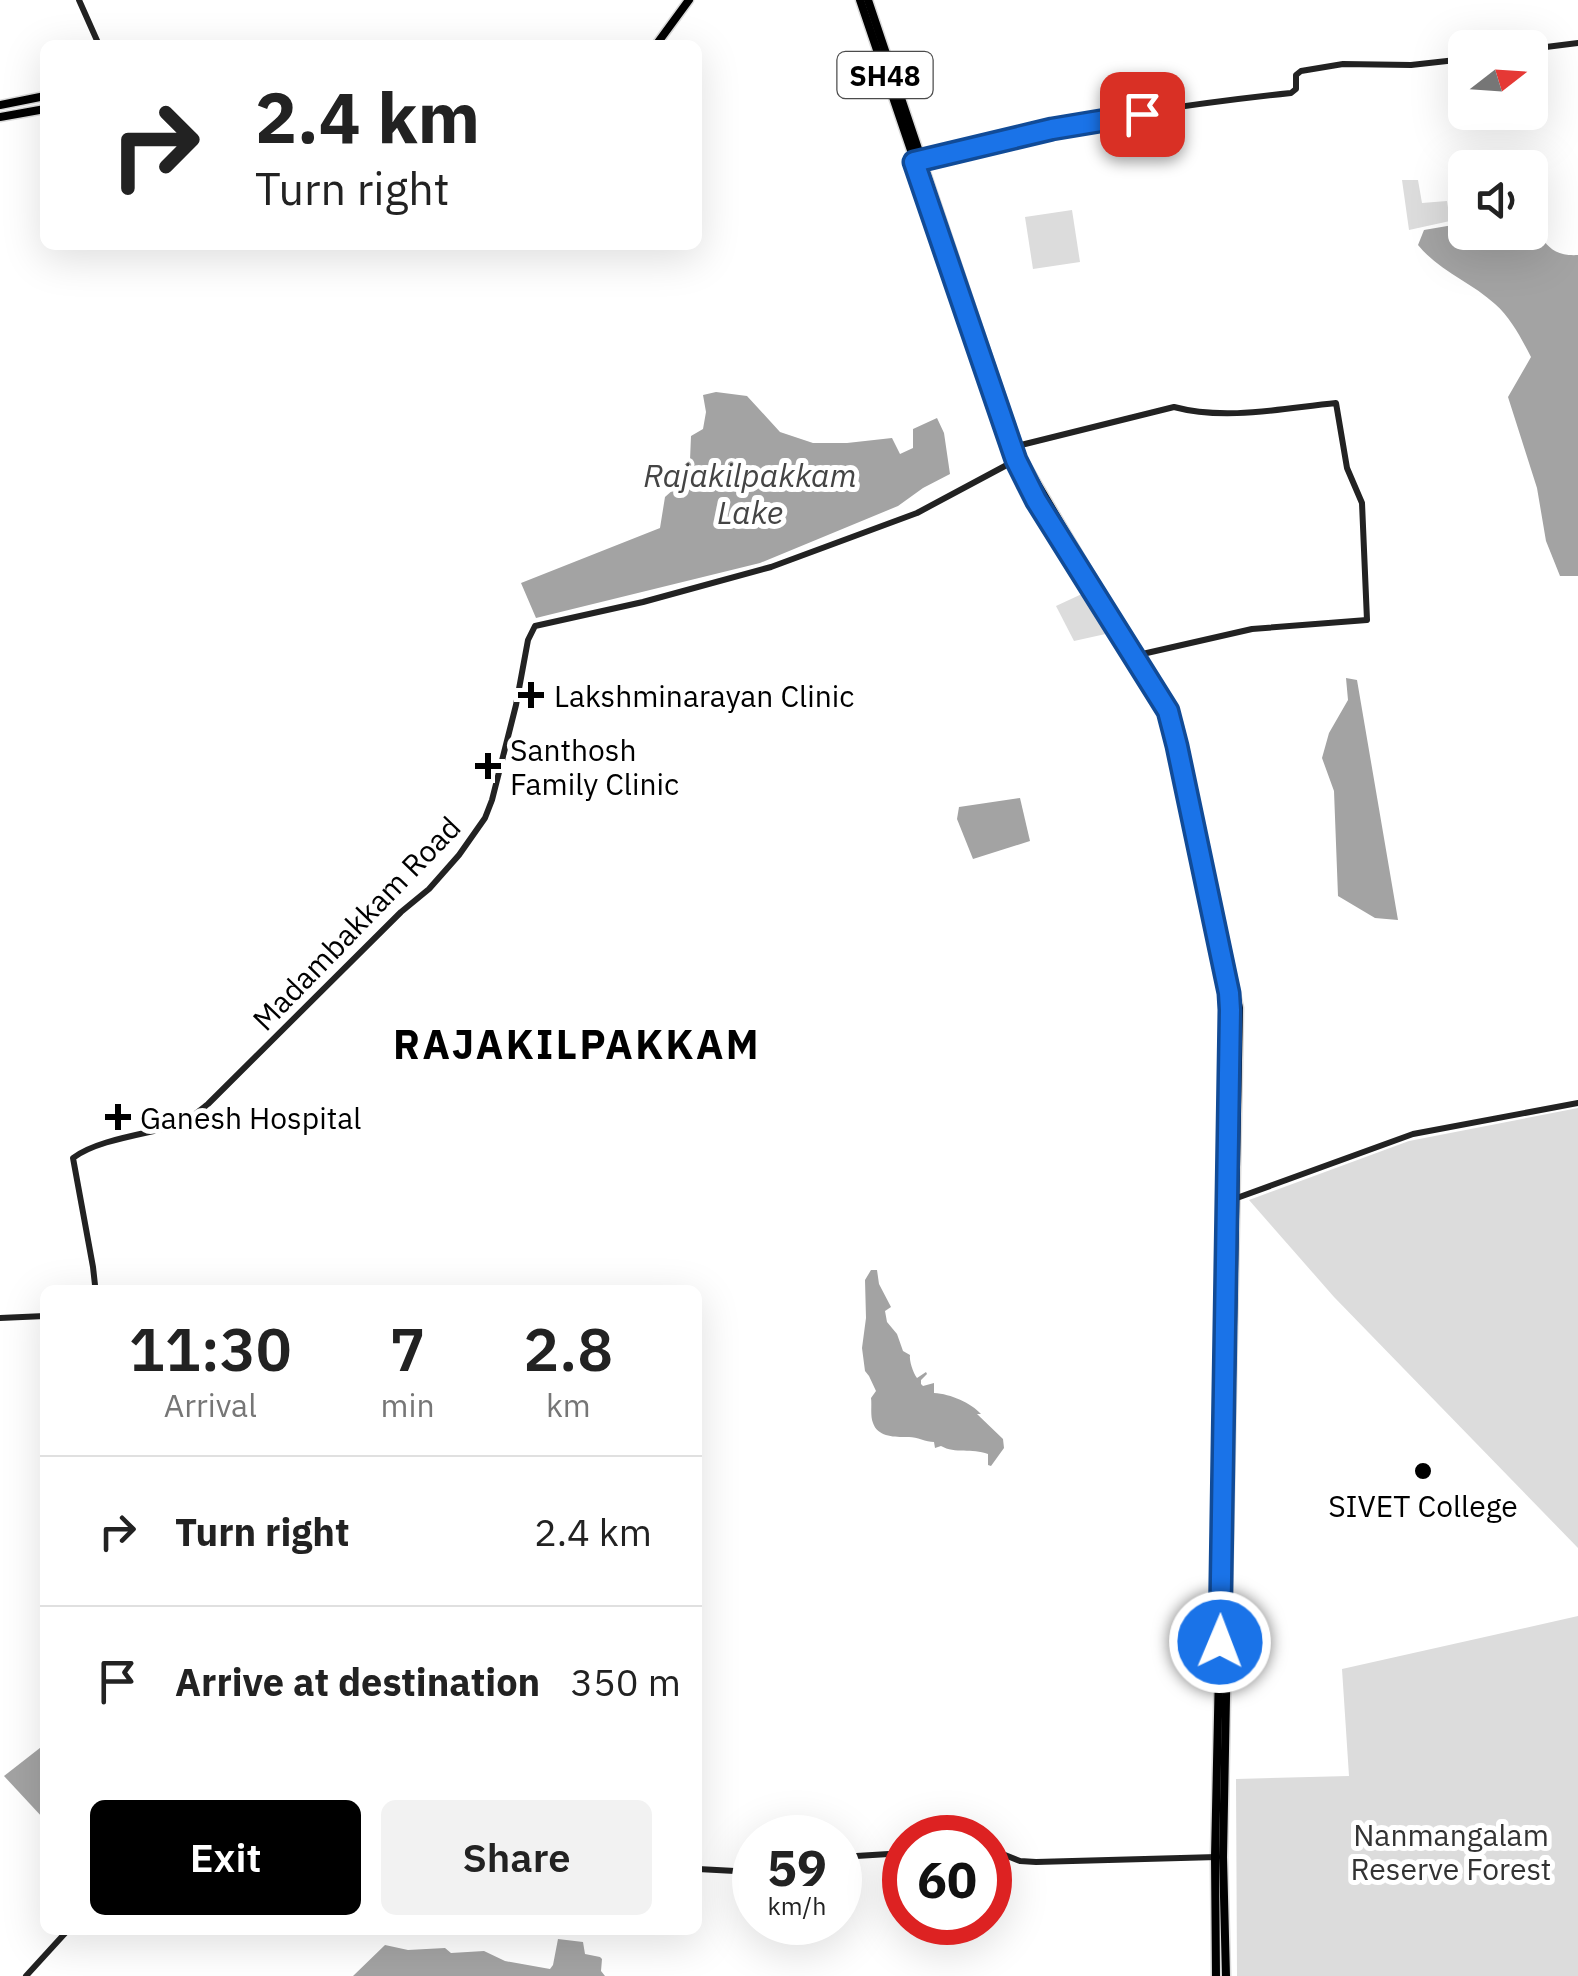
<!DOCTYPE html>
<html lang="en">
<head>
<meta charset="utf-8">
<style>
  body { margin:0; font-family:"IBM Plex Sans",sans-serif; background:#f2f2f2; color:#222; height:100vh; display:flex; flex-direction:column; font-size:38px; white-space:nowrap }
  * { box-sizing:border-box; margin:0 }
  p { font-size:32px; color:#767676 }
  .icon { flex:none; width:55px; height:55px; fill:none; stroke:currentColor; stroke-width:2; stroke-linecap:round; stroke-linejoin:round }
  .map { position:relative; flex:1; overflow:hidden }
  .side { position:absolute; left:40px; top:1285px; width:662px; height:650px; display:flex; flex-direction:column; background:#fff; border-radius:15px; box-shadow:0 10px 40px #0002 }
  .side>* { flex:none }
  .top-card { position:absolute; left:40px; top:40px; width:662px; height:210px; border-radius:15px; box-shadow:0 10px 40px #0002; background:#fff; color:#222; overflow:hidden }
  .needle { width:65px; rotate:73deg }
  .controls { position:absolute; left:1448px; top:30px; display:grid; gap:20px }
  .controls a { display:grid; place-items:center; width:100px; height:100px; border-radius:15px; background:#fff; box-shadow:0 10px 40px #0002; font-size:50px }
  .speed { position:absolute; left:732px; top:1815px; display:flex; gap:20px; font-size:50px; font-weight:700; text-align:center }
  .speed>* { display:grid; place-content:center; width:130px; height:130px; border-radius:50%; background:#fff; box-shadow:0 10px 40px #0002; line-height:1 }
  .speed small { font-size:25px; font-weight:400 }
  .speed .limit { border:15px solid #d22; background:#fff; color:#111 }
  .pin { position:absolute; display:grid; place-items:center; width:85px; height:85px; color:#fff; margin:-42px; border-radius:20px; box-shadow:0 5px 15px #0006 }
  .me { position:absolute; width:110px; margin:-55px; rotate:1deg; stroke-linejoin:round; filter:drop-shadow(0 0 8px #0008) }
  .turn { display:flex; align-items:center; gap:35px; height:210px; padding:0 50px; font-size:45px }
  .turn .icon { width:130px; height:130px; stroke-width:2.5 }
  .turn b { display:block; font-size:70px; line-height:85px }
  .eta { display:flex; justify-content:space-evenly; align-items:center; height:170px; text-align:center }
  .eta b { font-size:60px; font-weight:600; line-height:70px }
  .action { display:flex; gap:20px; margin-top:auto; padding:20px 50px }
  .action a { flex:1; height:115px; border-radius:15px; background:#000; color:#fff; font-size:40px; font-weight:600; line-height:115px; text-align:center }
  .action a+a { background:#f2f2f2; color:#222 }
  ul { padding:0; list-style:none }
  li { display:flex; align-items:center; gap:30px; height:150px; padding:0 50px; border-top:2px solid #e0e0e0 }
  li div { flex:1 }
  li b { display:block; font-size:38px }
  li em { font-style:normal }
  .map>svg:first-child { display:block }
</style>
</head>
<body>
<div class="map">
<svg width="1578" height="1976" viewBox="0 0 1578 1976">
  <rect width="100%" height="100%" fill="#fff"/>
  <g fill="#dcdcdc">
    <polygon points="1402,180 1418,180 1422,203 1447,201 1450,221 1409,230"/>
    <polygon points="1072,210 1080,262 1033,269 1025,217"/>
    <polygon points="1084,593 1110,633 1074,641 1056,606"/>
    <polygon points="1578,1108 1578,1548 1334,1297 1249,1200 1409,1141"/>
    <polygon points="1578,1616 1578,1976 1237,1976 1236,1779 1349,1776 1342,1669"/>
  </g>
  <g fill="#a3a3a3">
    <path d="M 1530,209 C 1540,235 1545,257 1578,255 L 1578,576 L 1560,576 L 1546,541 L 1537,488 L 1508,397 L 1531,357 C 1521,338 1511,318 1495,304 C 1471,282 1439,271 1418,245 L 1424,230 L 1453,225 L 1465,217 L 1465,232 L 1530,232 Z"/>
    <polygon points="716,392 747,396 780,432 813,443 847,443 892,438 900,454 913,448 913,429 937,418 944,433 950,474 923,488 898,506 760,563 536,618 521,583 660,528 665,497 674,489 674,474 690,460 691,436 703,429 706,412 703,395"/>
    <polygon points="1346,678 1357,680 1398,920 1375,918 1338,896 1334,791 1322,758 1329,733 1348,700"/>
    <polygon points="1020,798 1030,841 973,859 957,819 959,807"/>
    <path d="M 871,1270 L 877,1270 L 879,1284 L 891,1307 L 885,1311 L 887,1322 L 897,1334 L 903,1351 L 910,1355 C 909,1360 913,1373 917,1378 L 926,1372 L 927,1374 L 921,1380 L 921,1384 L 923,1386 L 934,1383 L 934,1393 C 951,1394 971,1403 981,1414 L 977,1414 L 1003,1439 L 1004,1448 L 991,1466 L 988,1465 L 988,1454 C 972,1448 955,1454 941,1446 L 935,1448 L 934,1442 C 926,1442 917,1437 909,1437 C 897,1437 878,1438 873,1423 C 870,1416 872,1405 871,1398 L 876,1391 L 869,1376 L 865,1371 L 862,1348 L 866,1318 L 865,1280 Z"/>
    <polygon points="45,1744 45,1815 43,1818 4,1776"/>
    <polygon points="558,1939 583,1942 585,1954 600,1957 602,1959 601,1971 605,1976 353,1976 385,1945 408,1950 445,1948 451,1953 484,1951 505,1961 550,1969 553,1965"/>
  </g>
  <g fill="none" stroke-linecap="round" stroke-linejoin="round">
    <defs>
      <g id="primary">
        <polyline points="860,0 1016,460 1037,499 1167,711 1177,746 1229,993 1230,1010 1229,1200 1215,1857 1216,1976"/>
        <polyline points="868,0 1022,458 1178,723 1239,1008 1223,1857 1226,1976"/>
        <polyline points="656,45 689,0"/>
        <polyline points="0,105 45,96"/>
        <polyline points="0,117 45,109"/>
      </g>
    </defs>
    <use href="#primary" stroke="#dbdbdb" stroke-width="11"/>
    <g stroke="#222" stroke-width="6">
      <polyline points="79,0 99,45"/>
      <polyline points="1530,49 1578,43"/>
      <path d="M 917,161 C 1036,127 1169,106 1291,93 L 1296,89 L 1296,75 L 1301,71 L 1343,64 L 1411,65 L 1465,59"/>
      <path d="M 1017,446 L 1174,407 C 1226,421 1284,408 1336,403 L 1347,468 L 1362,503 L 1367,620 L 1252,629 L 1138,655"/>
      <polyline points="1234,1199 1413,1134 1578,1103"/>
      <path d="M 93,1290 L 95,1285 L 93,1267 L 73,1158 C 96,1140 146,1134 174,1126 C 187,1122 198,1112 208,1104 L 401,912 L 429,889 L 459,855 L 485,818 L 492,800 L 516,705 L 528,640 L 535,626 L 643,602 L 771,567 L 917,513 L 1018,459"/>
      <polyline points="0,1318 45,1316"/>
      <polyline points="990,1849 1020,1861 1036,1862 1217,1857"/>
      <polyline points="840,1857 905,1853"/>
      <polyline points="698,1869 735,1871 755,1866"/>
      <polyline points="26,1976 68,1930"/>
    </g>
    <use href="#primary" stroke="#000" stroke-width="8"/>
  </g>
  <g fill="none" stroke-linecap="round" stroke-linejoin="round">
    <defs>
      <polyline id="route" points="1142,114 1052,129 914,162 1016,460 1036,500 1168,711 1177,746 1229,993 1230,1010 1220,1642"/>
    </defs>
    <use href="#route" stroke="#114b97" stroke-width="25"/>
    <use href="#route" stroke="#1a73e8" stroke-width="18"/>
  </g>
  <g fill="#000" stroke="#fff" stroke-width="4">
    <path d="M526 680h10v10h10v10h-10v10h-10v-10h-10v-10h10z"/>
    <path d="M483 751h10v10h10v10h-10v10h-10v-10h-10v-10h10z"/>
    <path d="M113 1102h10v10h10v10h-10v10h-10v-10h-10v-10h10z"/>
    <circle cx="1423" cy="1471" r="10"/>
  </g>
  <g text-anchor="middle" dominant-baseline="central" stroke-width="10" stroke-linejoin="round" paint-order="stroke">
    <rect fill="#fff" stroke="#4c4c4c" stroke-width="2.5" x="837.5" y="52" width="95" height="46" rx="8"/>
    <g font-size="28" font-weight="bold" fill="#000">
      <text x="885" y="75">SH48</text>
    </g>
    <g font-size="30" fill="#000" stroke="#fff" text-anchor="start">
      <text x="554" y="695">Lakshminarayan Clinic</text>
      <text x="510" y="749">Santhosh<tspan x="510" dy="34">Family Clinic</tspan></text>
      <text x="140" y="1117">Ganesh Hospital</text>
      <text x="1423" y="1505" text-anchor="middle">SIVET College</text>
    </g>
    <g font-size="30" fill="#000" stroke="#fff">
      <text transform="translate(356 923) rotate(-46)">Madambakkam Road</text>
    </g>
    <g font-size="30" fill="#333" stroke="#fff">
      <text x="1451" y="1834">Nanmangalam<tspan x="1451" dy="34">Reserve Forest</tspan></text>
    </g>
    <g font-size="32" font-style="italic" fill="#444" stroke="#fff">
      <text x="750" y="475">Rajakilpakkam<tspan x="750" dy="37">Lake</tspan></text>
    </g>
    <g font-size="40" font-weight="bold" letter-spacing="2.5" fill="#000" stroke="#fff">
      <text x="577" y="1044">RAJAKILPAKKAM</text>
    </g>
  </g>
</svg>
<div class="controls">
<a><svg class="needle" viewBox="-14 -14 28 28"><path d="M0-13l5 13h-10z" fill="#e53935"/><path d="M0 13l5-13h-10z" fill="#767676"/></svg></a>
<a><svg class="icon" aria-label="sound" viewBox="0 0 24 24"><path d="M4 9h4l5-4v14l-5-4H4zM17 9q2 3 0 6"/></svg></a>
</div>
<div class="speed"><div>59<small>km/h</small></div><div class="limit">60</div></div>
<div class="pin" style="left:1142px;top:114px;background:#d93025"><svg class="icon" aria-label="arrive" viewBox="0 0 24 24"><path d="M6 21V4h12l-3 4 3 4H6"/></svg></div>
<svg class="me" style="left:1220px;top:1642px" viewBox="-20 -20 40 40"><circle r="17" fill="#1a73e8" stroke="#fff" stroke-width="3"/><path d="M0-11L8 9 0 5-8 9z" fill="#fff"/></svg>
<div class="top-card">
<div class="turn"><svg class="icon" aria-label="right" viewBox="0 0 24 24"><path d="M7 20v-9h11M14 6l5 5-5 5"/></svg><div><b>2.4 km</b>Turn right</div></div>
</div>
<section class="side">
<div class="eta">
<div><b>11:30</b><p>Arrival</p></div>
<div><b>7</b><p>min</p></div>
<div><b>2.8</b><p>km</p></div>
</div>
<ul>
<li><svg class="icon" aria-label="right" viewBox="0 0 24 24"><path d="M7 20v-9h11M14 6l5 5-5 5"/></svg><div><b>Turn right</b></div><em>2.4 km</em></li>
<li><svg class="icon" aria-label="arrive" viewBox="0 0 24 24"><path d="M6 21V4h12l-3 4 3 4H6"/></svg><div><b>Arrive at destination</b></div><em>350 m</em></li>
</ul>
<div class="action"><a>Exit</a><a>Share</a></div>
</section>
</div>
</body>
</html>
